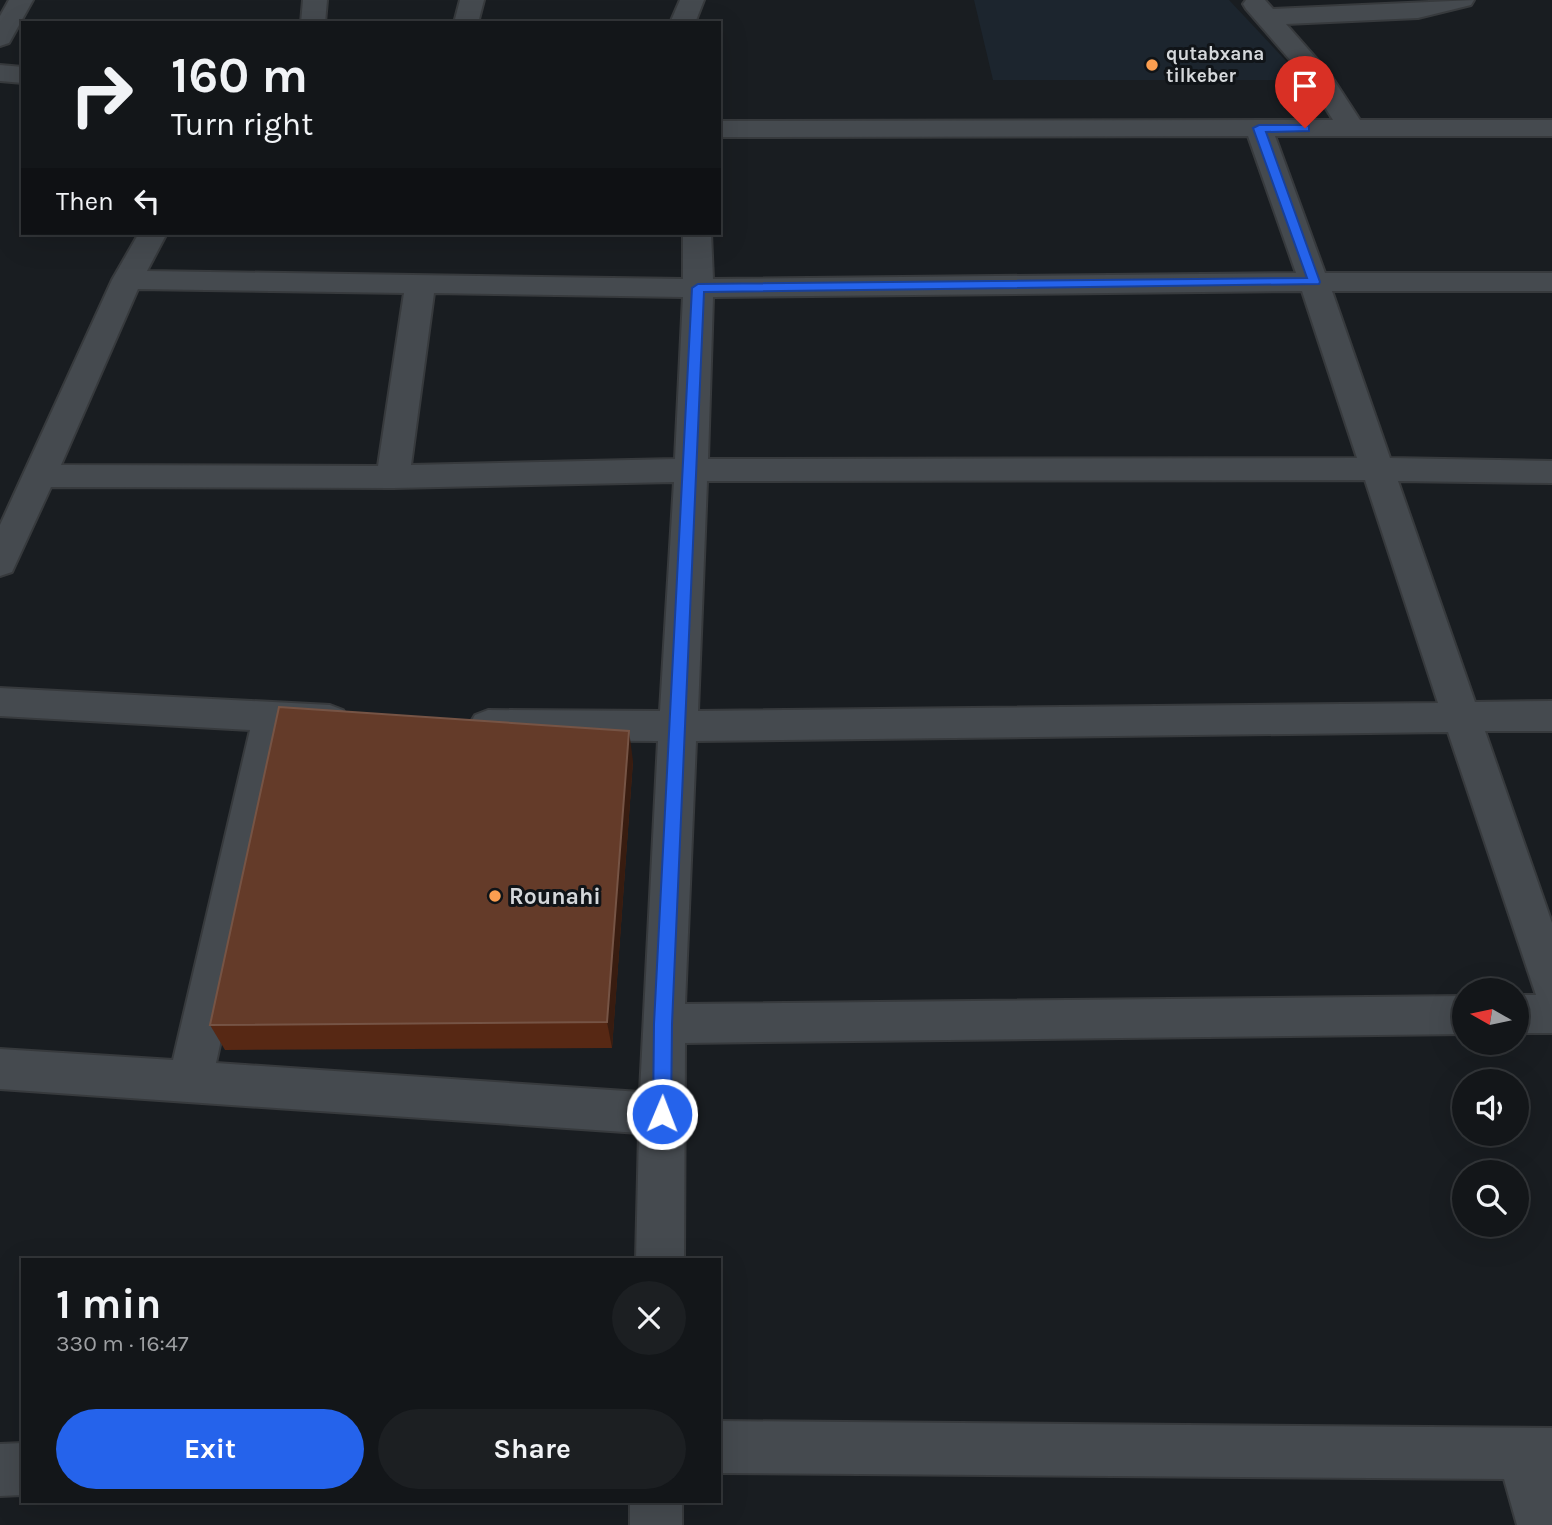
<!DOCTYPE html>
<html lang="en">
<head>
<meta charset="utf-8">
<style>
  body { margin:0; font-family:Karla,sans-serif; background:#1c1f22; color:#f1f3f6; height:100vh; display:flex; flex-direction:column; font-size:26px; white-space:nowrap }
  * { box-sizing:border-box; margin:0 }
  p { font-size:23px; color:#9d9fa2 }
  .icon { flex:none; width:38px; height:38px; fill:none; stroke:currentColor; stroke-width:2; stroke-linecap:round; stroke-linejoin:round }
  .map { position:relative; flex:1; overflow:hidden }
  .details { position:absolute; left:21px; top:1258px; width:700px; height:245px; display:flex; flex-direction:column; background:#131619; border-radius:0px; box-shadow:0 7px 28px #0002,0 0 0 2px #323538 }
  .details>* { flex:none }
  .guide { position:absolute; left:21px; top:21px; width:700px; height:214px; border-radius:0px; box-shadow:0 7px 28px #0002,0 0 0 2px #323538; background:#131619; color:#f1f3f6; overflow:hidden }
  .needle { width:46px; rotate:279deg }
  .tools { position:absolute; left:1452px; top:978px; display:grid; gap:14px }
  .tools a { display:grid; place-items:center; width:77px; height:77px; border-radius:50%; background:#131619; box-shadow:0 7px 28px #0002,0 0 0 2px #323538; font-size:35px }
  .pin { position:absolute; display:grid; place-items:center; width:60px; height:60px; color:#fff; margin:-72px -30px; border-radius:50% 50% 50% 0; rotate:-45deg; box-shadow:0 0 7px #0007 }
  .pin .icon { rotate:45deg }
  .me { position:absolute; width:77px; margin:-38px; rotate:1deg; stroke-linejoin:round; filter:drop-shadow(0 0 5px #0008) }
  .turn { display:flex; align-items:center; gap:24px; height:147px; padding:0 35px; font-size:32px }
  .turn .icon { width:91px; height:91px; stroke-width:2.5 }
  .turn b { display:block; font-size:49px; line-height:60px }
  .then { display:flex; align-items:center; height:66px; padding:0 35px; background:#0003; gap:14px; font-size:26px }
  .round { display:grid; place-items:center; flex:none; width:74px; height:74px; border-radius:37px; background:#1c1f22 }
  .overview { display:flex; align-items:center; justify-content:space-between; height:119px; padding:0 35px }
  h1 { font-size:42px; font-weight:700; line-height:52px }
  .action { display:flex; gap:14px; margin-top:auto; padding:14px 35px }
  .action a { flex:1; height:80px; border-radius:42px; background:#2563eb; color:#fff; font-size:28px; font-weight:700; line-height:80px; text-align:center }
  .action a+a { background:#1c1f22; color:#f1f3f6 }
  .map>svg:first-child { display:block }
</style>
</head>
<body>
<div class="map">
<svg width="1552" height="1525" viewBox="0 0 1552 1525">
  <rect width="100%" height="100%" fill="#191d21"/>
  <polygon fill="#1c252e" points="974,0 1229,0 1304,80 993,80"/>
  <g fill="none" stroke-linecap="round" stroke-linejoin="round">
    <defs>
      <g id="minor">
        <polygon points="9,0 33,0 9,43 0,46 0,16"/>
        <polygon points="303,0 327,0 325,23 301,23"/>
        <polygon points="460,0 484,0 478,23 454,23"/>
        <polygon points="680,0 704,0 695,23 670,23"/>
        <path d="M 1246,0 L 1265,0 L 1273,9 L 1474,0 L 1471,5 L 1418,18 L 1286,24 L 1330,74 L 1360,120 L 1552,120 L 1552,136 L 1275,136 L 1325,273 L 1552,273 L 1552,291 L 1332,291 L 1390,458 L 1552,461 L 1552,483 L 1398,481 L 1475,702 L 1552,701 L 1552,731 L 1485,731 L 1552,923 L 1552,1033 L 1517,1033 L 1517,995 L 1536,995 L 1448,732 L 696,741 L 685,1004 L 1465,996 L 1465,1034 L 685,1043 L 684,1260 L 636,1260 L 639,1133 L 0,1089 L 0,1049 L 173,1060 L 250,730 L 0,716 L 0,688 L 330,705 L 343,710 L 349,720 L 343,730 L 330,735 L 288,732 L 216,1063 L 640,1092 L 658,741 L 488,740 L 475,735 L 469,725 L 475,715 L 488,710 L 660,711 L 674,482 L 393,488 L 51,487 L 12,572 L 0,576 L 0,525 L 112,280 L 139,233 L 167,233 L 147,271 L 683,279 L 683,233 L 711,233 L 713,279 L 1296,273 L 1248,136 L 719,137 L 719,121 L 1333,120 L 1310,83 L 1246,9 L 1243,4 ZM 138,289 L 404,293 L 378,466 L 61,465 ZM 1302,291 L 1357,458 L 708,459 L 713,297 ZM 434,293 L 683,297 L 675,459 L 411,465 ZM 1365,480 L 1438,703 L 698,711 L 707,481 Z"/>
        <polygon points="0,65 23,67 23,83 0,81"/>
        <polygon points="719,1421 1552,1428 1552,1525 1517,1525 1504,1479 719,1473"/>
        <polygon points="23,1443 23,1495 0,1496 0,1444"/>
        <rect x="630" y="1502" width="52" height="23"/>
      </g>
    </defs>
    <use href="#minor" stroke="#373a3d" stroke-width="4"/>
    <use href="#minor" fill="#454a4f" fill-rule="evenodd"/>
  </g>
  <polygon fill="#572814" points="633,761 612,1048 225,1050 210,1025"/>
  <polygon fill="#381c10" points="629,731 633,761 612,1048 607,1022"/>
  <polygon fill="#643b29" stroke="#765445" stroke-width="2" points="279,707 629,731 607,1022 210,1025"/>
  <polygon fill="#2563eb" stroke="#184099" stroke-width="2" points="1305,125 1309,126 1309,131 1266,132 1320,282 1319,284 704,292 672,1024 671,1114 669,1120 662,1123 655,1120 653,1114 654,1024 692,288 698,284 1307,278 1253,128 1259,125"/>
  <g fill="#fb9e50" stroke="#101418" stroke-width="2.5">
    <circle cx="1152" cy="65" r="7"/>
    <circle cx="495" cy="896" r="7"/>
  </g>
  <g text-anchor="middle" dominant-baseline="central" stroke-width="6" stroke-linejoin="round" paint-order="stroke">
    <g font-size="19" font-weight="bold" fill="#d5d8db" stroke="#101418" text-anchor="start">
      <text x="1166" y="54">qutabxana<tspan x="1166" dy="22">tilkeber</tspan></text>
    </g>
    <g font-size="23" font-weight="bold" fill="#d5d8db" stroke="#101418" text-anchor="start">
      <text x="509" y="896">Rounahi</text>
    </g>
  </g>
</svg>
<div class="tools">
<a><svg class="needle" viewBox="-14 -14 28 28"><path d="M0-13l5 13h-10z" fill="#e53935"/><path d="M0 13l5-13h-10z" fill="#9d9fa2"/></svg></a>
<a><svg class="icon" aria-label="sound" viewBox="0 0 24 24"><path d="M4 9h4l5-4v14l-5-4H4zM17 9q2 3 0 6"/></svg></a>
<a><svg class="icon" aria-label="search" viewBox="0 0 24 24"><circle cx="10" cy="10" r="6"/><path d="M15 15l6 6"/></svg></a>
</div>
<div class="pin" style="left:1305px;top:128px;background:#d93025"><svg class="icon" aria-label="arrive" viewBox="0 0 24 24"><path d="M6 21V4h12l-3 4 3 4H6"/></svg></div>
<svg class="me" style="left:662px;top:1114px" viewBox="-20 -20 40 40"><circle r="17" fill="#2563eb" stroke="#fff" stroke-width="3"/><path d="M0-11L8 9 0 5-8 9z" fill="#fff"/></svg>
<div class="guide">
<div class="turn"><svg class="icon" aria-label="right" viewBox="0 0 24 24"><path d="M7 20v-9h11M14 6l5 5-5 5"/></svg><div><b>160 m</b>Turn right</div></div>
<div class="then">Then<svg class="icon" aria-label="left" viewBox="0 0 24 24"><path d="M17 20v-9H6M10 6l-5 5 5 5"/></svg></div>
</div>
<section class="details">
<div class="overview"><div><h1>1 min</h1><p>330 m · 16:47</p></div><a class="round"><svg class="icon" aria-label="close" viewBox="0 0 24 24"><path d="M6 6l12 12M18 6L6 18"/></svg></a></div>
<div class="action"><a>Exit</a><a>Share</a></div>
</section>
</div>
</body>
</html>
